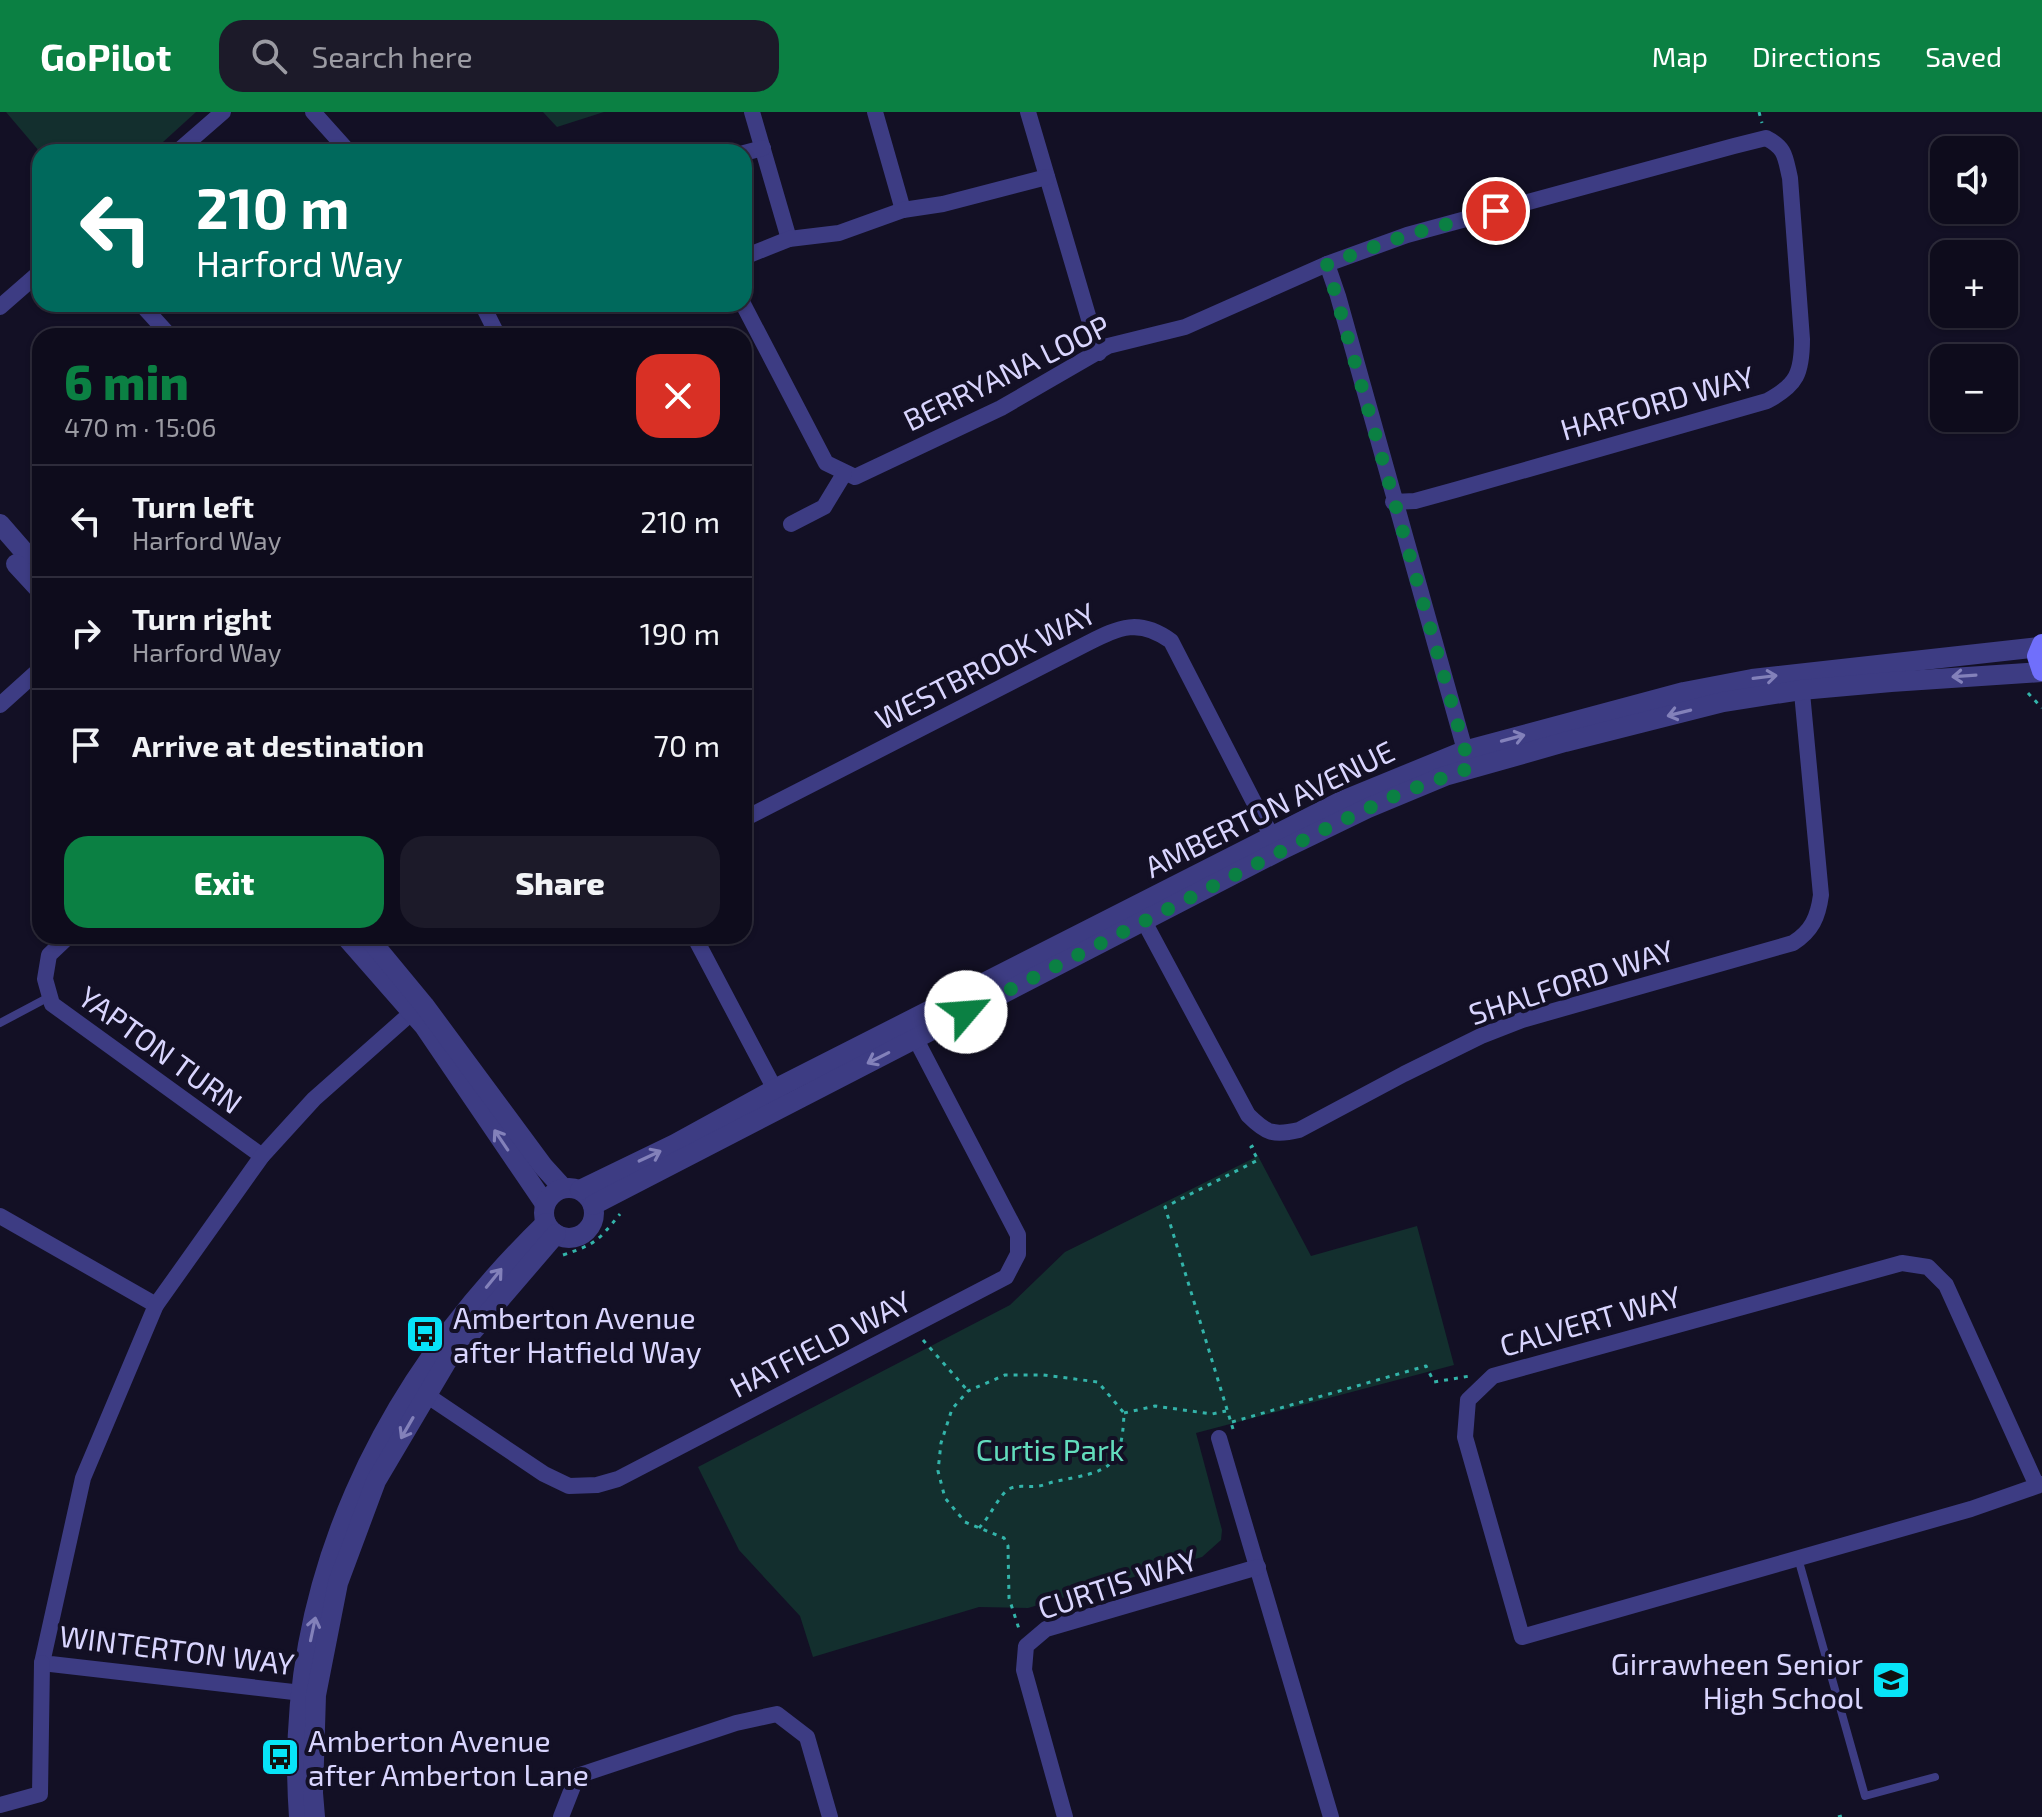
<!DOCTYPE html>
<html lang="en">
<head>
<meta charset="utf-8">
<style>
  body { margin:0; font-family:"Exo 2",sans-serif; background:#1c1a29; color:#f1f3f6; height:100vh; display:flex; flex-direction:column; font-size:30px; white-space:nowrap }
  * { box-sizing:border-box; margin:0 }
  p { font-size:26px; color:#9b9ba3 }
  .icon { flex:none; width:44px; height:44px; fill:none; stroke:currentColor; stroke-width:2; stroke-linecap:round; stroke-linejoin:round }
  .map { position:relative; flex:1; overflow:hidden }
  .details { position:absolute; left:32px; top:216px; width:720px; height:616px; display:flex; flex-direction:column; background:#0e0c1c; border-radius:24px; box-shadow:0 2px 6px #0004,0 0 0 2px #2e2c3b }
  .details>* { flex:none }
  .hud { position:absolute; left:32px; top:32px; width:720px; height:168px; border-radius:24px; box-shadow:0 2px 6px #0004,0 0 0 2px #2e2c3b; background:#00695c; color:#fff; overflow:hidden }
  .buttons { position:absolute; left:1930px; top:24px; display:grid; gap:16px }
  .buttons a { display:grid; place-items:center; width:88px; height:88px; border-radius:16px; background:#0e0c1c; box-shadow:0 2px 6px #0004,0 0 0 2px #2e2c3b; font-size:40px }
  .pin { position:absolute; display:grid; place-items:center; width:68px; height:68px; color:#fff; margin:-34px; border:4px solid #fff; border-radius:50%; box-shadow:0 2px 8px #0007 }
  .me { position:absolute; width:88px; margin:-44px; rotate:63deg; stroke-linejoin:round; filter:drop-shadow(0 0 6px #0008) }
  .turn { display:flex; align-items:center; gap:28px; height:168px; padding:0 32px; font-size:36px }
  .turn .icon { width:104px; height:104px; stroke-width:2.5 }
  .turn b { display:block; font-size:56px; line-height:68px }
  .round { display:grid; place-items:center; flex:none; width:84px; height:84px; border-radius:24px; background:#1c1a29 }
  .summary { display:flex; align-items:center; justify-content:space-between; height:136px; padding:0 32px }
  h1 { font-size:48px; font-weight:800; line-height:60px; color:#0b8043 }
  .cta { display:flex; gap:16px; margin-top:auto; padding:16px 32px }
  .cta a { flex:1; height:92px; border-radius:24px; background:#0b8043; color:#fff; font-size:32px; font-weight:800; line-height:92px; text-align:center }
  .cta a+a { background:#1c1a29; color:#f1f3f6 }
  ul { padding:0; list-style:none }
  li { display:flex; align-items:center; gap:24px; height:112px; padding:0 32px; border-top:2px solid #2e2c3b }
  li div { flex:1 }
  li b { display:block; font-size:30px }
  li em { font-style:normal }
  header { display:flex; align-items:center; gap:48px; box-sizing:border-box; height:112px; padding:0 40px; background:#0b8043; color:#fff }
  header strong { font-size:38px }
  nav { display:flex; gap:44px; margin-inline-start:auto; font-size:28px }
  .search { width:560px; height:72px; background:#1c1a29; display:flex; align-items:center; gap:20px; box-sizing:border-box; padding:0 28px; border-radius:24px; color:#9b9ba3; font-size:30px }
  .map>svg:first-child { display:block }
</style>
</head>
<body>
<header>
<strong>GoPilot</strong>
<div class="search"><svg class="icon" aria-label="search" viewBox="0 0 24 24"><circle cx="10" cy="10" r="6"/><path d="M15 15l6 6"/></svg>Search here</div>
<nav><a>Map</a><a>Directions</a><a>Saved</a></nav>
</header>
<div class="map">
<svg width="2042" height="1705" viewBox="0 0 2042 1705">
  <rect width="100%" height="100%" fill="#131025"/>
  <g fill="#132f2e">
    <polygon points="6,0 196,0 152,40 40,40"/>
    <polygon points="543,0 604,0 557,15"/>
    <polygon points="1258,1044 1311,1144 1417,1114 1454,1253 1196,1321 1222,1418 1221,1428 1202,1445 1028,1496 979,1495 813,1545 800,1504 739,1438 698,1355 1010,1193 1065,1140"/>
  </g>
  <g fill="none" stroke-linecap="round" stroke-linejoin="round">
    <g stroke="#33b4aa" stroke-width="3" stroke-dasharray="4 6" stroke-linecap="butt">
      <polyline points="1759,0 1762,11"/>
      <polyline points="2028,581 2042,596"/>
      <path d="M 563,1143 C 596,1132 598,1129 620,1102"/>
      <polyline points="923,1228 968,1279"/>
      <polyline points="1124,1301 1155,1294 1212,1302 1226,1299"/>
      <polyline points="1232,1310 1426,1254 1434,1270 1470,1264"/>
      <polyline points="1233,1317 1165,1095 1258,1048 1251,1035 1256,1032"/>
      <path d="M 979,1416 C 990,1405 999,1383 1009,1377 C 1019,1372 1028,1376 1039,1374 C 1045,1373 1051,1370 1057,1369 C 1107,1359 1122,1359 1124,1301 L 1098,1270 L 1043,1263 L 1005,1263 L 968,1279 L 952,1297 L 941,1331 L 938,1359 L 945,1386 L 965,1410 L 1004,1426 L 1008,1434 L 1009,1486 L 1019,1517"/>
      <polyline points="1838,1705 1846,1703"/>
    </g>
    <g stroke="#3d3c83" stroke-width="8">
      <polyline points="0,911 49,885"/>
      <polyline points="1798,1446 1865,1684 1935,1665"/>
    </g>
    <g stroke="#3d3c83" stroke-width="16">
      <polyline points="313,0 349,40"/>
      <polyline points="752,0 789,127"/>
      <polyline points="875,0 903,98"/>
      <polyline points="1028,0 1099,241"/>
      <polyline points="177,40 223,0"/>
      <polyline points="744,41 763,36"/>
      <polyline points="744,145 789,127 839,121 903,98 943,92 1047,65"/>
      <polyline points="141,192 170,224"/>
      <polyline points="482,192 498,224"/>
      <polyline points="743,192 826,351 855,365 1001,296 1108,234 1185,215 1327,152"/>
      <polyline points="0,195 40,160"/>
      <path d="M 1393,390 L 1415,389 L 1455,378 L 1767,289 C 1797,273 1802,261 1802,227 L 1790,66 C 1785,45 1786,36 1766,26 L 1734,34 L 1407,123 L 1327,152 L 1338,184 L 1468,649"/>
      <polyline points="791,412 824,395 844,362"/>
      <polyline points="0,593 40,557"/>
      <path d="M 744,707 L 1088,531 C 1120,515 1139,506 1171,529 L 1276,733"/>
      <path d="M 1139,800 L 1248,1003 C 1266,1021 1273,1024 1299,1018 L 1404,962 L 1481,924 L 1522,908 L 1793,831 C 1812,819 1818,805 1821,783 L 1801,570"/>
      <polyline points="69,824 49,843 45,867 52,892 262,1044"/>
      <polyline points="694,824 779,985"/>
      <polyline points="0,1104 156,1193"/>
      <polyline points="419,1278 544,1362 569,1374 597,1373 618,1367 1006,1165 1018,1142 1018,1123 910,916"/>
      <polyline points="1219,1326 1331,1705"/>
      <polyline points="2037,1374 1946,1173 1928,1155 1902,1151 1493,1264 1468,1288 1465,1325 1522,1525 1971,1397 2037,1374 2042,1372"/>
      <polyline points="311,1582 42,1551 83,1366 156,1193 262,1044 314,987 418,895"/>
      <polyline points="0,1693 40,1682 42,1551"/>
      <polyline points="561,1705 577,1664 736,1611 777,1602 807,1625 830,1705"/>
      <polyline points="1065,1705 1024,1558 1026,1534 1046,1517 1258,1455"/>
    </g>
    <g stroke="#3d3c83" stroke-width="20">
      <polyline points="0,412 40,458"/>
      <polyline points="16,452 40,478"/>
      <polyline points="345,824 424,914 545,1092"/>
      <polyline points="367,824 424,893 543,1054 563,1076"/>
      <circle cx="569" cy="1101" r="25"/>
      <polyline points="580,1078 675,1032 775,977 1342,689 1464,639 1684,580 1752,567 2040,535"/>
      <polyline points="593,1093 1279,739 1368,696 1445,664 1565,630 1723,590 1801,578 1891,570 2042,560"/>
      <path d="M 299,1705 C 282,1473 382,1270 546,1111"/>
      <polyline points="315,1705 313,1681 316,1583 338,1471 376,1369 447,1249 556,1122"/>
    </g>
    <polyline stroke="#706ffb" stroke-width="20" points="2042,532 2037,544 2042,559"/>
  </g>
  <defs><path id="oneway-shaft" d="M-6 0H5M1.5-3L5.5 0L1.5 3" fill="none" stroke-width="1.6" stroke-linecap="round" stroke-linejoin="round" transform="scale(2)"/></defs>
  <g stroke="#8381ba">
    <use href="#oneway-shaft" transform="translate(1964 564) rotate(176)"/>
    <use href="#oneway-shaft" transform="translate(1765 565) rotate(-7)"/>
    <use href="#oneway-shaft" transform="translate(1679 601) rotate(166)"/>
    <use href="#oneway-shaft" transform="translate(1513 626) rotate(-15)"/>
    <use href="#oneway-shaft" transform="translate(878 946) rotate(153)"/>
    <use href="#oneway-shaft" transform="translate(501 1028) rotate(-124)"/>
    <use href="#oneway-shaft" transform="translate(650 1044) rotate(-25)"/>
    <use href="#oneway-shaft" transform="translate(494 1166) rotate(-51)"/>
    <use href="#oneway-shaft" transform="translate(407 1316) rotate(120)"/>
    <use href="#oneway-shaft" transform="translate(313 1517) rotate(-78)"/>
  </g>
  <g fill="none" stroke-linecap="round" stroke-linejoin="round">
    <polyline stroke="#0b8043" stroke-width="14" stroke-dasharray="0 25.2" points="966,900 1333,713 1401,681 1470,656 1327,152 1407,123 1496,99"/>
  </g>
  <defs>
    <symbol id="bus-square" viewBox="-11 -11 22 22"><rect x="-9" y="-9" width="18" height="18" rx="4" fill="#07e4f8" stroke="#131025"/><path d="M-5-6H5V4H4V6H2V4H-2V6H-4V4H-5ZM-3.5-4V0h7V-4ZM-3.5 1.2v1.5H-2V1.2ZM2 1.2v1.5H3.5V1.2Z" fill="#111"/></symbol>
    <symbol id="school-square" viewBox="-11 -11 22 22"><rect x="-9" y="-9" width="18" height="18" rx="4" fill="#07e4f8" stroke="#131025"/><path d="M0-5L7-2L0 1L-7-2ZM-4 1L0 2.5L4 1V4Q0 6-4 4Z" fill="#111"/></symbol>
  </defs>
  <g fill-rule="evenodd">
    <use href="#bus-square" x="403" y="1200" width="44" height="44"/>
    <use href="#school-square" x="1869" y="1546" width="44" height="44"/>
    <use href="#bus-square" x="258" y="1623" width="44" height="44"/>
  </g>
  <g text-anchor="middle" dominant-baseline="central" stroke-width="8" stroke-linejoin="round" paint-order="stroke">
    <g font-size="30" fill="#d9d5fe" stroke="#131025">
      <text transform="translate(1006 260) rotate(-26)">BERRYANA LOOP</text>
      <text transform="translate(1657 290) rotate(-16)">HARFORD WAY</text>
      <text transform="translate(985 553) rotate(-27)">WESTBROOK WAY</text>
      <text transform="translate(1269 696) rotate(-26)">AMBERTON AVENUE</text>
      <text transform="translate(1571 869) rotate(-18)">SHALFORD WAY</text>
      <text transform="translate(161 937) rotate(36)">YAPTON TURN</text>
      <text transform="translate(1590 1208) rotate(-16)">CALVERT WAY</text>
      <text transform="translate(820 1231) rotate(-27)">HATFIELD WAY</text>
      <text transform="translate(1117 1471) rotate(-18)">CURTIS WAY</text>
      <text transform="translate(177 1537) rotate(7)">WINTERTON WAY</text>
    </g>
    <g font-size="30" fill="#d9d5fe" stroke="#131025" text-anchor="start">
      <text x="453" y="1205">Amberton Avenue<tspan x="453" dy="34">after Hatfield Way</tspan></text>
      <text x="1863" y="1551" text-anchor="end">Girrawheen Senior<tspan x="1863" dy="34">High School</tspan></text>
      <text x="308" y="1628">Amberton Avenue<tspan x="308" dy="34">after Amberton Lane</tspan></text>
    </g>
    <g font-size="30" fill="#62dcbc" stroke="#131025">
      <text x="1050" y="1337">Curtis Park</text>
    </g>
  </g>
</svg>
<div class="buttons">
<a><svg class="icon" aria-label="sound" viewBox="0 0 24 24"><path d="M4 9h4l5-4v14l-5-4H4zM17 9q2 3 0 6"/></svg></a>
<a>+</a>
<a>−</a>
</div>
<div class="pin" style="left:1496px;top:99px;background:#d93025"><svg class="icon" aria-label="arrive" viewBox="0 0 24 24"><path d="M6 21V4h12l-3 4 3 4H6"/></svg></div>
<svg class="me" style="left:966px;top:900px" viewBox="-20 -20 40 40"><circle r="19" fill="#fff"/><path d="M0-13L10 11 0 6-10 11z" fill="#0b8043"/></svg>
<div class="hud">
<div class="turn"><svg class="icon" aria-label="left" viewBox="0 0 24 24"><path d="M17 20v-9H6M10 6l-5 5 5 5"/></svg><div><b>210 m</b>Harford Way</div></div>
</div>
<section class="details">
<div class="summary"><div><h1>6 min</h1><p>470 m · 15:06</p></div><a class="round" style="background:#d93025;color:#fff"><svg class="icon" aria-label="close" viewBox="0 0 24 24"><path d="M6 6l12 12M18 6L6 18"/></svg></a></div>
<ul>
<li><svg class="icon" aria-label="left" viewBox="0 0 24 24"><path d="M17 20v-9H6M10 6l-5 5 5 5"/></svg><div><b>Turn left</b><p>Harford Way</p></div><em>210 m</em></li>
<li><svg class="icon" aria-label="right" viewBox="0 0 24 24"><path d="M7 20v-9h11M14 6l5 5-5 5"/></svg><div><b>Turn right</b><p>Harford Way</p></div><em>190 m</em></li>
<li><svg class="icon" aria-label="arrive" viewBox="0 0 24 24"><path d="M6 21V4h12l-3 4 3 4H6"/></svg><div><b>Arrive at destination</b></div><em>70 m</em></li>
</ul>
<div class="cta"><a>Exit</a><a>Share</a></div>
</section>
</div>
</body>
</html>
